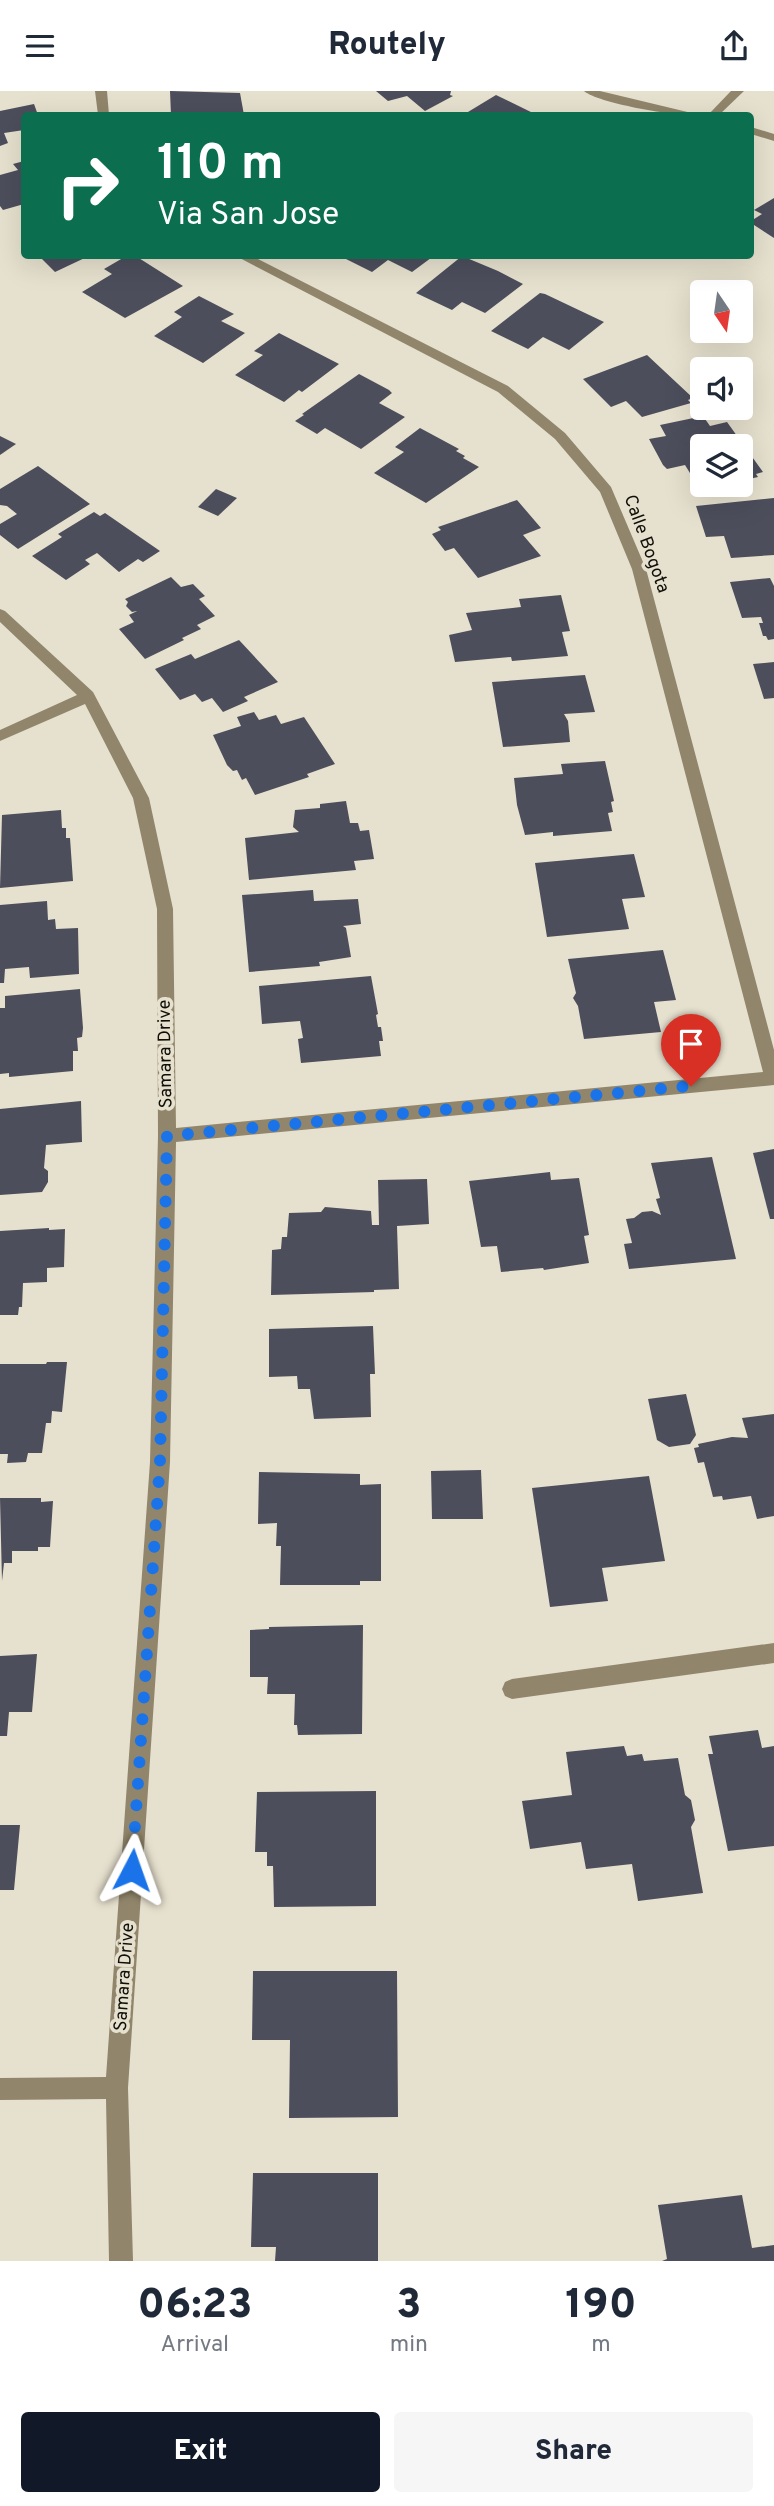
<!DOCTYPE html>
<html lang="en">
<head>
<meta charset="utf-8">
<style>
  body { margin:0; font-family:Overpass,sans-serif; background:#f6f6f7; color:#1f2937; height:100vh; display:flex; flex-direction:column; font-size:26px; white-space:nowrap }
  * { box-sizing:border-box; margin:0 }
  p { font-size:23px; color:#747a83 }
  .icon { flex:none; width:38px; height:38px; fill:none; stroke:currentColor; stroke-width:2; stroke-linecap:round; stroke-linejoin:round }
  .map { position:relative; height:2170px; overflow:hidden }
  .sheet { display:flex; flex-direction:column; background:#fff; flex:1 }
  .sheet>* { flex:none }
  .top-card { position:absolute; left:21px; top:21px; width:733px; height:147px; border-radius:7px; box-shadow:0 7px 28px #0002; background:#0b6e4f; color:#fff; overflow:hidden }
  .needle { width:46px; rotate:167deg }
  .buttons { position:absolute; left:690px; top:189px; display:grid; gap:14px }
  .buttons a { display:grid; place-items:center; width:63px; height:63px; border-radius:7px; background:#fff; box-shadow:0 7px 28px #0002; font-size:35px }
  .pin { position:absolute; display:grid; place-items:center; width:60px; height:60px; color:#fff; margin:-72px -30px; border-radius:50% 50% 50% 0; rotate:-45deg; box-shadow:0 0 7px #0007 }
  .pin .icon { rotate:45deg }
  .me { position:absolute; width:77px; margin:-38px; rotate:4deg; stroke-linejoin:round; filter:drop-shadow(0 0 5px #0008) }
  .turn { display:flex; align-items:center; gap:24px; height:147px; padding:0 21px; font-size:32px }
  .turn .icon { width:91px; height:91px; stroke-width:2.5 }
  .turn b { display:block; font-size:49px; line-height:60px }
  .eta { display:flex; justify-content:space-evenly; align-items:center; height:119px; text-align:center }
  .eta b { font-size:42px; font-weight:800; line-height:49px }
  .primary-button { display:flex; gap:14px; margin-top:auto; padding:14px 21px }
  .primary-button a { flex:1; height:80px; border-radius:7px; background:#111827; color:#fff; font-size:28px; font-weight:800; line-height:80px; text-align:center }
  .primary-button a+a { background:#f6f6f7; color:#1f2937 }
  header { display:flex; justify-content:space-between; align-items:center; height:91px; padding:0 21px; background:#fff; font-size:32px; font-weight:800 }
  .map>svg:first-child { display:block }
</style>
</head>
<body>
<header><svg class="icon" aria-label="menu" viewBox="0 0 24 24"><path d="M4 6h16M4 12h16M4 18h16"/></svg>Routely<svg class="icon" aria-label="share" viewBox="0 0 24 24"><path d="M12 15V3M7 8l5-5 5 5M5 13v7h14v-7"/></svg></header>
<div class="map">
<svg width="774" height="2170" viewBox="0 0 774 2170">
  <rect width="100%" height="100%" fill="#e6e0ce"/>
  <g fill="#4d4e5c">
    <polygon points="170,0 240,2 244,24 171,24"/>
    <polygon points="376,0 451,0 450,4 453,5 425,20 407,5 388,10"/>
    <polygon points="496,4 537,24 463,24"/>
    <polygon points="34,13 38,24 24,24 24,39 4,42 8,52 0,55 0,20"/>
    <polygon points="24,70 24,113 3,119 0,115 0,84 18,79 13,73"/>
    <polygon points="774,107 774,147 751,132 751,130 762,123 754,119"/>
    <polygon points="38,164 91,164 55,181"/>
    <polygon points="128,164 134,164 183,195 125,227 82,201 112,183 104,178"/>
    <polygon points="338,164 435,164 412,181 388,169 372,181"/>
    <polygon points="462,165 498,180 523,193 485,222 462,211 452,219 416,202"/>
    <polygon points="540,202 545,203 604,231 569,259 543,246 528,258 491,240"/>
    <polygon points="199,205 234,223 221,230 245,242 203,272 154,245 182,226 174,221"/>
    <polygon points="279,242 339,273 302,301 299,299 284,311 235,284 263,264 254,260"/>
    <polygon points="647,264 693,307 688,309 691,312 642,326 626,310 611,316 583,288"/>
    <polygon points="359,283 389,299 392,302 379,312 405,326 361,358 325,337 317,343 295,330 304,324 302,323"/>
    <polygon points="703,325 710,335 727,331 763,381 756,383 758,386 740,390 740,355 702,355 702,394 698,395 685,374 667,378 663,374 649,348 666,345 660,334"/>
    <polygon points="420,337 459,358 456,360 465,365 463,367 479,376 426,412 374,382 404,361 395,356"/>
    <polygon points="0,345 16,353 0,364"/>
    <polygon points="38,375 90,413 18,458 0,444 0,433 17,423 7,415 0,414 0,398"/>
    <polygon points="216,398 237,407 218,425 198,416"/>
    <polygon points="774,407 774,464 731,467 724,445 706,446 696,415"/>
    <polygon points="517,409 541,437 523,444 541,465 478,487 454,457 445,460 432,443 441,439 438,436"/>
    <polygon points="94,421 100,425 105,422 160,460 143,471 138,468 119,481 97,462 85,469 90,473 66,489 32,465 62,446 58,443"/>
    <polygon points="171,486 181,496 193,493 205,505 199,508 215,525 197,534 201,538 182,547 184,549 145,568 119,538 134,531 129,524 137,520 132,521 126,515 128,511 125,508"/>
    <polygon points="770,487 774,495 774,548 768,549 766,545 763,545 759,532 763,532 761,526 742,527 730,491"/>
    <polygon points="561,504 570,540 562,541 568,565 512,570 511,566 455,571 449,544 472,539 466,522 521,516 519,508"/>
    <polygon points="239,549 278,591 244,606 248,610 223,621 212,607 202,611 195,603 180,609 155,578 191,563 195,568"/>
    <polygon points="774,571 774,607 764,608 753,573"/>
    <polygon points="585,584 595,621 564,623 568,630 570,651 503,656 492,591"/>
    <polygon points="254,621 259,629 276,624 281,633 304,626 335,673 307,683 309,686 255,704 246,687 242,689 237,679 233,680 227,674 213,644 241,635 237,626"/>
    <polygon points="605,670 614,710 611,711 613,721 608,722 612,740 553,745 553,741 525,744 517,714 514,687 563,683 561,673"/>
    <polygon points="346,710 350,732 358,732 360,740 369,739 374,768 354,770 356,779 249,789 245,747 299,741 293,736 295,719 320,717 320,713"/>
    <polygon points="61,719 62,737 66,737 66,747 70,747 73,790 0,797 2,724"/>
    <polygon points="634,763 645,806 622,808 629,838 547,846 535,772"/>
    <polygon points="313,799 314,810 358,808 361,833 343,835 346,837 351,866 319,871 320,875 249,881 242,804"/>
    <polygon points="47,810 48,829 55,828 56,838 78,837 79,883 30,887 29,876 5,878 4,892 0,892 0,814"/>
    <polygon points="663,859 676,909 654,911 661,941 584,948 578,915 573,907 576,902 568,868"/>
    <polygon points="371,885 378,923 376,924 378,936 381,936 383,950 379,950 381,965 301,972 298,948 303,947 300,930 262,933 259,895"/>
    <polygon points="80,898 83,937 82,946 77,947 78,960 73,960 73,980 9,986 9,982 0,983 0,917 5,917 5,905"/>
    <polygon points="81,1010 82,1051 46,1054 44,1077 48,1080 48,1091 42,1101 0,1104 0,1018"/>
    <polygon points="774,1058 774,1128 770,1128 753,1062"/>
    <polygon points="712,1066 736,1168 629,1178 624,1153 632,1152 626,1128 634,1127 642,1121 652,1120 661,1124 656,1108 660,1107 651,1072"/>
    <polygon points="550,1081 551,1089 579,1087 589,1144 584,1145 589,1172 544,1179 543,1177 501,1181 497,1155 481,1156 469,1090"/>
    <polygon points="427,1088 429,1133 397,1135 399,1198 374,1199 374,1201 271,1204 272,1159 281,1158 282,1146 287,1146 289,1122 321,1121 325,1116 371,1120 372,1134 379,1134 378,1089"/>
    <polygon points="49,1137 49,1139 65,1138 64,1176 47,1177 47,1191 23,1192 22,1216 19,1216 18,1224 0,1224 0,1140"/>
    <polygon points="373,1235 375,1283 370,1283 371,1326 314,1328 310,1298 298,1298 297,1285 269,1286 269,1238"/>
    <polygon points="47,1271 67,1271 62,1321 52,1320 51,1332 46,1332 42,1362 28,1362 26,1371 7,1372 8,1363 0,1363 0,1273 46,1273"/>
    <polygon points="686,1303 696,1344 690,1353 669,1356 657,1349 648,1308"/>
    <polygon points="774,1323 774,1425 757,1428 751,1405 723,1409 722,1405 713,1406 704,1371 698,1372 694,1357 699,1356 698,1353 732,1346 748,1347 742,1327"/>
    <polygon points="481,1379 483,1428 432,1428 431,1380"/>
    <polygon points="259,1381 360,1383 360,1394 381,1393 381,1490 360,1490 360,1494 280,1494 281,1455 276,1455 277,1432 258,1433"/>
    <polygon points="649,1385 665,1470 602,1477 608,1510 550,1516 532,1397"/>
    <polygon points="0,1407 41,1407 41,1411 53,1410 50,1456 38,1456 38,1460 12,1460 12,1472 4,1472 2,1490"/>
    <polygon points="363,1534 362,1643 298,1644 297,1634 294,1634 295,1603 267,1603 268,1586 250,1586 250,1539 269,1538 269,1536"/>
    <polygon points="37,1563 32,1621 9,1621 7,1645 0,1645 0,1565"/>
    <polygon points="758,1639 762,1657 774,1655 774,1755 728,1760 708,1663 713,1663 709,1645"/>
    <polygon points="624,1655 627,1665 642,1663 644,1670 678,1667 685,1704 691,1709 695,1729 691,1736 703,1802 638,1810 632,1773 586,1778 581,1751 530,1758 522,1710 572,1704 566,1661"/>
    <polygon points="376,1700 376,1815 274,1816 273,1775 267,1775 267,1761 255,1761 257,1701"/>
    <polygon points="0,1734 20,1734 14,1799 0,1799"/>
    <polygon points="253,1880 397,1880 398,2026 289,2027 290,1949 252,1949"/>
    <polygon points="253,2082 378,2082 378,2170 275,2170 276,2156 251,2156"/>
    <polygon points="742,2104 752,2157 774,2154 774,2170 662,2170 667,2168 658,2114"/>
  </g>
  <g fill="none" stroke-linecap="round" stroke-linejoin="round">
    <polygon fill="#91866b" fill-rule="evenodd" points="774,1552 774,1572 512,1608 505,1605 502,1598 505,1591 512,1588"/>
    <g fill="#91866b" fill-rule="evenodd">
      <polygon points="95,0 107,0 109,24 98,24"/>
      <path d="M 584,0 L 600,0 L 700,24 C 679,26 600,13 584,0 Z"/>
      <polygon points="731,0 744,0 719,24 708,24"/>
      <polygon points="751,36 774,43 774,50 751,43"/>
      <polygon points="234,164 250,164 508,295 565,342 611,396 646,478 774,959 774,994 176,1051 170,1371 128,1997 133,2170 109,2170 106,2008 0,2009 0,1987 106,1986 150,1371 158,1045 157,818 133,707 85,613 0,650 0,639 77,604 0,531 0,518 5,520 93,601 149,707 173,818 176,1037 763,981 632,478 600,401 555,348 498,301"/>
    </g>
  </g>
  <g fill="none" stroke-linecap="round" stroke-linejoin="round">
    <polyline stroke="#1a73e8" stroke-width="12" stroke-dasharray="0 21.6" points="132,1779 160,1371 167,1045 691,995"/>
  </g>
  <g text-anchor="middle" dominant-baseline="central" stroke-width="7" stroke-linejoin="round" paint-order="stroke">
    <g font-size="18" fill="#100e08" stroke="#e6e0ce">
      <text transform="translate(646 453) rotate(70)">Calle Bogota</text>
      <text transform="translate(166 963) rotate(-91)">Samara Drive</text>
      <text transform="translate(125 1886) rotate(-86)">Samara Drive</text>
    </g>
  </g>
</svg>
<div class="buttons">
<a><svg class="needle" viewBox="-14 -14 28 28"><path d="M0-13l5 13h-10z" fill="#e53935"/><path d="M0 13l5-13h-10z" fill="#747a83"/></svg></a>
<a><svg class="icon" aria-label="sound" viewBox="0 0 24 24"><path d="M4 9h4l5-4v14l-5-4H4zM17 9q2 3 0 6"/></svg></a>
<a><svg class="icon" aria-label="layers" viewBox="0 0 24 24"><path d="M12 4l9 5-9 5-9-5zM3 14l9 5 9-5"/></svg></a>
</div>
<div class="pin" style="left:691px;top:995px;background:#d93025"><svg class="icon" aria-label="arrive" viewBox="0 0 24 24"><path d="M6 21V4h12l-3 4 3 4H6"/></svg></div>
<svg class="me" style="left:132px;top:1779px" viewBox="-20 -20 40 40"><path d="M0-17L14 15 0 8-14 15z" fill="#1a73e8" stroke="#fff" stroke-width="4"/></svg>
<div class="top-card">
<div class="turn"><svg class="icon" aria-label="right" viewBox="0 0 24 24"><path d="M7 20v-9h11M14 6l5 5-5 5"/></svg><div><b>110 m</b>Via San Jose</div></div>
</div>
</div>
<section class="sheet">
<div class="eta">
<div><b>06:23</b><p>Arrival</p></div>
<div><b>3</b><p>min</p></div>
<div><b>190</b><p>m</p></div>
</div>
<div class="primary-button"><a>Exit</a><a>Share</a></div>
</section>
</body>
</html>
